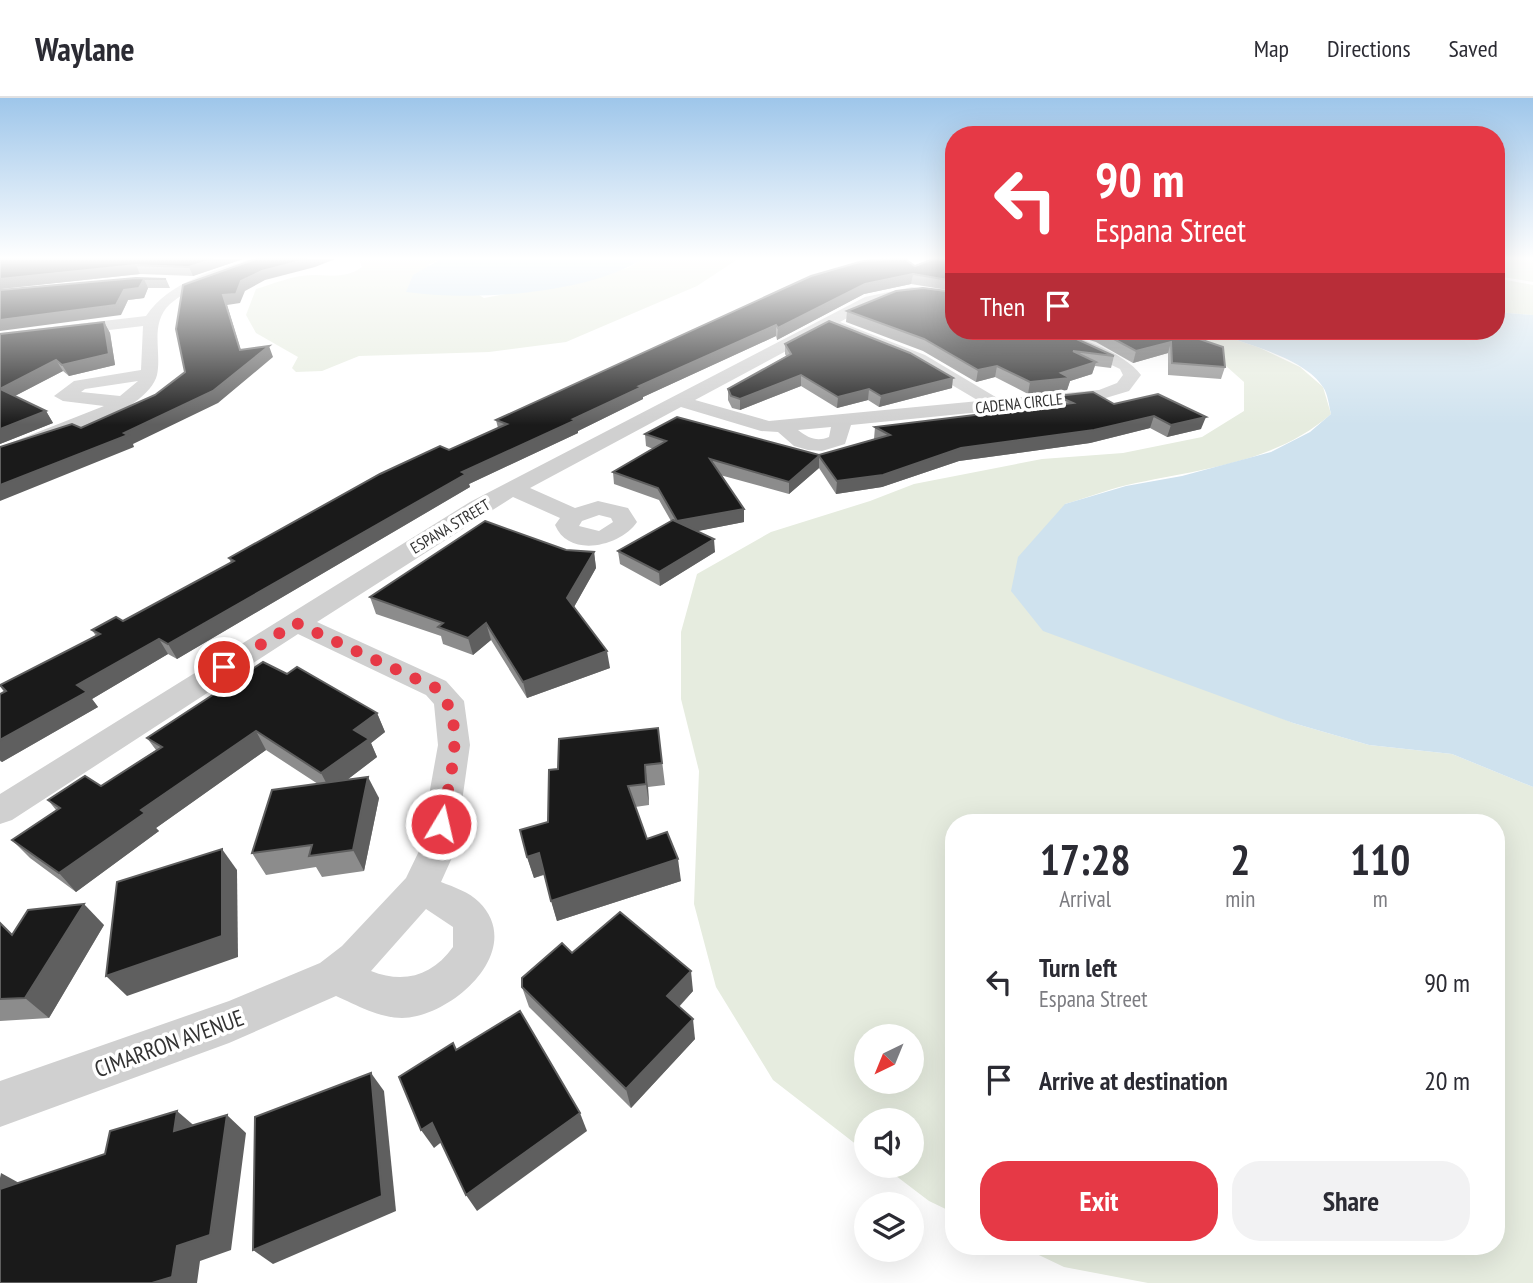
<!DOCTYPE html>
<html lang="en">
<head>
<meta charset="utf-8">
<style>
  body { margin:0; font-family:"PT Sans Narrow",sans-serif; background:#f2f2f3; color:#2b2b33; height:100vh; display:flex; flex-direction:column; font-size:26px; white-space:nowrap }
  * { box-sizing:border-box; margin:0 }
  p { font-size:23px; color:#7c7c81 }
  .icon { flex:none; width:38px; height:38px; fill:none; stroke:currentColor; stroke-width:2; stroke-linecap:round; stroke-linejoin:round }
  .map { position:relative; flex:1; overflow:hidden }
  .panel { position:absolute; left:945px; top:716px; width:560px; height:441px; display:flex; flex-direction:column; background:#fff; border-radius:28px; box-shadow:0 7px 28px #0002 }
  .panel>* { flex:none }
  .hud { position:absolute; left:945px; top:28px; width:560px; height:214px; border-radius:28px; box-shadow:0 7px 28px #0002; background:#e63946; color:#fff; overflow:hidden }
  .needle { width:46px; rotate:223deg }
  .buttons { position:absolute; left:854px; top:926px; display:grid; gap:14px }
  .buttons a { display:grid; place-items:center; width:70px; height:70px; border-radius:50%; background:#fff; box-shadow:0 7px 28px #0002; font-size:35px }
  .pin { position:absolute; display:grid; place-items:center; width:60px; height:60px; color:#fff; margin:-30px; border:4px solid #fff; border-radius:50%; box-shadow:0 2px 7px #0007 }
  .me { position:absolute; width:77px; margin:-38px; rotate:9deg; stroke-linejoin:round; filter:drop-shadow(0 0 5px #0008) }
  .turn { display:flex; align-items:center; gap:24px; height:147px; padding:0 35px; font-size:32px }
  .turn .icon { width:91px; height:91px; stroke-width:2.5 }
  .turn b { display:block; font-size:49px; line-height:60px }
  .then { display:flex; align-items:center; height:66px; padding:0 35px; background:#0003; gap:14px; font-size:26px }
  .eta { display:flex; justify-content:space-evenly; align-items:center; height:119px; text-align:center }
  .eta b { font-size:42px; font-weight:700; line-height:49px }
  .action { display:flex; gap:14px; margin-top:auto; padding:14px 35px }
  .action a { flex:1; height:80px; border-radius:28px; background:#e63946; color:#fff; font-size:28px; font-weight:700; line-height:80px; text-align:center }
  .action a+a { background:#f2f2f3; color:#2b2b33 }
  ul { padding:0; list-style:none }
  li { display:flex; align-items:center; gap:21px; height:98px; padding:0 35px }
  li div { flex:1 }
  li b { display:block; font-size:26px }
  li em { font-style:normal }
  header { display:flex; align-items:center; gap:42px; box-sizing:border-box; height:98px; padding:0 35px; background:#fff; border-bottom:2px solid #e1e1e2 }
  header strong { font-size:33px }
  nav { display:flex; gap:38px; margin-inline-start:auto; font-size:24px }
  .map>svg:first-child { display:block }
</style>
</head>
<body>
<header>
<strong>Waylane</strong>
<nav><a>Map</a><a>Directions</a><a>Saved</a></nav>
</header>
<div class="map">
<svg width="1533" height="1185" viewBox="0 0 1533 1185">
  <rect width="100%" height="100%" fill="#fff"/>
  <g fill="#e6ecdf" fill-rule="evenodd">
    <path d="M 359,161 L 441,161 L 428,167 L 484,200 L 579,183 L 628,170 L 643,161 L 738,161 L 697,188 L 566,244 L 489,254 L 359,258 L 322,273 L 296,274 L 292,270 L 298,259 L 256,235 L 246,217 L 256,191 C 273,186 294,177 312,177 C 330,177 345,181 362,169 Z"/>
    <polygon points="1496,161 1533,161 1533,184 1496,178"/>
    <polygon points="1496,180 1533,187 1533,217 1496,214"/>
    <path d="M 1152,233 L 1210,233 L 1260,250 L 1300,269 L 1323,289 L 1331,316 C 1274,366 1198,371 1127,387 C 1106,392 1086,400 1065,406 L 1250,607 L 1293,625 L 1369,647 L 1452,656 L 1533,689 L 1533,1185 L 1148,1185 L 1064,1169 L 1020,1148 L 1496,1148 L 1496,724 L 954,724 L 954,1115 L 929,1103 L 883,1068 L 912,1068 L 912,1022 L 866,1022 L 866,1054 L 773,982 L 716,889 L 694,806 L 699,673 L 681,601 L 681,534 L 697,476 L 771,434 L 870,403 L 914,386 L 1042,361 L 1123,355 L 1202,339 L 1244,313 L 1244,284 L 1217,260 ZM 866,938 L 912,938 L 912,984 L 866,984 Z"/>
  </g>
  <g fill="#cfe2ee">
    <path d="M 441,161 L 643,161 C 584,197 473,203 406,194 L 413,177 Z"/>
    <path d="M 1496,214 L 1533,217 L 1533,689 L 1452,656 L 1369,647 L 1293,625 L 1043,533 L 1011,493 L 1018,459 L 1065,406 L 1126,388 L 1182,378 L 1271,354 L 1310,334 L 1331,316 C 1329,308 1328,296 1323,289 C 1304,259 1242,245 1210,233 L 1496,233 Z"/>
  </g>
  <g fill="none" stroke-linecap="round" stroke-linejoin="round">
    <g fill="#d0d0d0" fill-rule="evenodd">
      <path d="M 252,161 L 272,161 C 263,168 249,170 237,174 C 214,181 189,190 170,206 C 149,226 162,253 157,277 C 148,315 35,353 0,362 L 0,349 L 104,308 L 63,303 L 54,298 L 74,283 L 141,272 L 143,228 L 0,245 L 0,235 L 146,218 C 170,183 213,173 252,161 ZM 138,283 L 120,298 L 81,294 L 85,291 Z"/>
      <path d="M 912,189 L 954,195 L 954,203 C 905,191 882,201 840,224 L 925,257 L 999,301 L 1099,292 L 1117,285 L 1123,277 L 1120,271 L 1040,233 C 1068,233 1125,254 1141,277 L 1129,293 L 1099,302 L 851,327 L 845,346 L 822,353 L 808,352 L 794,348 L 778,334 L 761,333 L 681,309 L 530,390 L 575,410 L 598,403 L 628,410 L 637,424 C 621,448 569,461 555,427 L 560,420 L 513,399 L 317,524 L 446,583 L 464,603 L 470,647 L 455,753 L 441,784 C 454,789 469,794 479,804 C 527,852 452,919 402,920 C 380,920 356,907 336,898 L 229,945 L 0,1029 L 0,983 L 229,903 L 320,865 L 342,848 L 406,780 L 419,753 L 438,647 L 434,606 L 426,597 L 298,536 L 12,722 L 0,726 L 0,696 L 470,404 L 865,199 ZM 829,230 L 913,264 L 979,303 L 769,323 L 695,302 ZM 831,329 L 829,339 C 817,344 808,340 798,332 ZM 599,417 L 611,420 L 613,424 L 599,433 L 579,428 L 582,423 ZM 426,811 L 453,829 L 453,849 C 432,878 404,886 371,873 Z"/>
    </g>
  </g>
  <g fill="#8c8c8c">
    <polygon points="0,161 243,161 193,178 140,176 0,191"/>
    <polygon points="954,164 954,193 911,186 864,196 777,242 776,238 643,299 643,301 578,333 578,335 469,386 470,389 177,561 168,556 92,601 98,609 2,664 0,663 0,596 4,594 0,588 96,538 92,532 123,523 231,465 229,460 449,352 498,330 496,322 915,168"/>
    <polygon points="136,180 166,181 170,190 148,190 144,200 128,202 121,217"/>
    <polygon points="847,213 954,233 1176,233 1225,269 1221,281 1168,277 1168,255 1133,265 1096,244 1061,233 1114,258 1111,270 1095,268 1092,276 1070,283 1067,292 1028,296 995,279 976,284 923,253 846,224"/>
    <polygon points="104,224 110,235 115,267 69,278 63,273 15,298 46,313 53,325 0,346 0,236"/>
    <polygon points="785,246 952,290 879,309 868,302 837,310 801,288 740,312 732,310 728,302 728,291 786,258 785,256"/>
    <polygon points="1057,298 1114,306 1201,331 1167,339 1150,330 1090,345 959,363 882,389 836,396 819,370 789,396 720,377 744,411 744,424 697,433 715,454 660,488 620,466 618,453 671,423 659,402 614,386 613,374 653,351 646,348 645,336 819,357 874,341 875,329 1054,308"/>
    <polygon points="566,452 594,454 596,470 574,509 610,570 527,600 491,542 473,557 443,546 441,538 376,516 370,499"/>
    <polygon points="287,576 377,615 385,634 371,645 377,659 347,682 379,700 364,773 322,779 316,769 266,777 252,755 318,686 266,652 156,730 159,733 76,794 30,760 12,742 56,712 48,702 101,688 156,652 147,640"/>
    <polygon points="658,630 665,687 648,689 649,707 635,709 647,741 681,783 557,823 544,777 534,780 527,759 548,724 558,671"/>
    <polygon points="0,825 12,836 104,827 49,920 0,923"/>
    <polygon points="572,855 693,893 679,909 695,941 631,1010 529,909 522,889"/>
  </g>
  <g fill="#5f5f5f">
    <polygon points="213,161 243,161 193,178 189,169"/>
    <polygon points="308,161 335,161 315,169 265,182 245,193 240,205 227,207 244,263 223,197 241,183 262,173"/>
    <polygon points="136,167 140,176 0,191 0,181"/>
    <polygon points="913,176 911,186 864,196 777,242 778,230 865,186"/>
    <polygon points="144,181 148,190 144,200 128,202 121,217 0,233 0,222 124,192"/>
    <polygon points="104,224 110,235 115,267 69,278 62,267"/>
    <polygon points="776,227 776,238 643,299 643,301 578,333 578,335 469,386 470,389 177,561 168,546 462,374 573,321 639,288"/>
    <polygon points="1171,244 1168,255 1133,265 1136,253"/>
    <polygon points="269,248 273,259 218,305 133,346 134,349 0,403 0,387 124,335"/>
    <polygon points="56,262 63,273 7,302 0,291"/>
    <polygon points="1096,264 1092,276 1070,283 1067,292 1028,296 1030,284"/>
    <polygon points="997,268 995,279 976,284 978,272"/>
    <polygon points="801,277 801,288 740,312 740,301"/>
    <polygon points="953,280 952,290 879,309 881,298"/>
    <polygon points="869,291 868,302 837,310 838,299"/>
    <polygon points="46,313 53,325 0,346 0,331"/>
    <polygon points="1154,318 1150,330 1090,345 959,363 882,389 836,396 837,383 961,350"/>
    <polygon points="1206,319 1201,331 1167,339 1171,327"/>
    <polygon points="819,358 819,370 789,396 789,384"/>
    <polygon points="744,411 744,424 678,437 677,423"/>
    <polygon points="714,441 715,454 660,488 659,474"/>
    <polygon points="594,454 596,470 570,516 567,500"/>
    <polygon points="486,525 491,542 473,557 468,540"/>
    <polygon points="159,541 168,556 92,601 98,609 2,664 0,662 0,642 77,587"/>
    <polygon points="607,553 610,570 527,600 523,584"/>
    <polygon points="377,615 385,634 371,645 377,659 331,694 321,675 354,632"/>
    <polygon points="256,633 266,652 156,730 159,733 76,794 59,775 141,712"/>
    <polygon points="645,667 648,689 649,707 646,686"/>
    <polygon points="368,679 379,700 364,773 353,752"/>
    <polygon points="222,751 237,772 238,859 127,898 106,878"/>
    <polygon points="539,755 545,776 534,780 527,759"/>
    <polygon points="678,761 681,783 557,823 551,803"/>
    <polygon points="84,806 104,827 49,920 25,900"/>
    <polygon points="691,873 693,893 670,918 667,898"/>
    <polygon points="693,921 695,941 631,1010 626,991"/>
    <polygon points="371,975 384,993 396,1113 273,1166 253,1152"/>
    <polygon points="177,1013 198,1031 174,1033"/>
    <polygon points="580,1015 587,1033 477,1113 466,1097"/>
    <polygon points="227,1017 246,1035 231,1152 200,1163 197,1185 152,1185 177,1148"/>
    <polygon points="432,1025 444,1042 434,1050 421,1032"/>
    <polygon points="1,1075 30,1091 0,1094 0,1080"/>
  </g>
  <g fill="#1a1a1a" stroke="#5f5f5f" stroke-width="2">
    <polygon points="0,161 213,161 189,169 136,167 0,181"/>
    <polygon points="256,161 308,161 262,173 241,183 236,196 223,197 240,252 269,248 213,293 124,335 128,337 0,387 0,349 72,326 81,330 155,297 185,274 176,231 183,187"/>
    <polygon points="892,161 905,161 915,168 933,161 954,164 954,183 913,176 865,186 778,230 776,227 639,288 642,289 573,321 576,322 462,374 466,376 168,546 159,541 77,587 87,594 0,642 0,596 6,593 0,587 100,536 92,532 116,519 123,523 234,463 229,460 380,376 440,348 449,352 507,326 496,322 811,178 863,163"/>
    <polygon points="136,180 166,181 144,181 139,190 124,192 116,207 0,222 0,192"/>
    <polygon points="923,190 954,194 954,233 1059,233 1114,258 1073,253 1096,264 1061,275 1070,280 1030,284 997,268 978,272 924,241 847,213 896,193"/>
    <polygon points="829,223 910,255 953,280 881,298 869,291 838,299 801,277 740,301 731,298 728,291 791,256 785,246"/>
    <polygon points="104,224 109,256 62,267 56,262 0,291 0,236"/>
    <polygon points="1099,233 1176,233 1223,249 1225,269 1172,265 1171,244 1136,253"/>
    <polygon points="0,291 46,313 0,331"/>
    <polygon points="1093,294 1114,306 1158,296 1206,319 1171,327 1154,318 1094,332 961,350 883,377 837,383 819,358 789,384 710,361 744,411 677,423 658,390 613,374 666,343 645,336 677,319 819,357 890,337 875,329 1073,305 1057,298"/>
    <polygon points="673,422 714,441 659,474 618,453"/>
    <polygon points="485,423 566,452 594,454 567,500 607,553 523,584 486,525 468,540 438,529 443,525 370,499"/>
    <polygon points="263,564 287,576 297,569 377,615 354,632 369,641 321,675 256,633 141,712 145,715 59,775 12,742 60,710 48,702 85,678 101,688 162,649 147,640"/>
    <polygon points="658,630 662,665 645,667 646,686 628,688 647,741 667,734 678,761 551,803 539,755 527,759 520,732 548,724 549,672 558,671 559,641"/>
    <polygon points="368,679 353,752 309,758 312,747 252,755 272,692"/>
    <polygon points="222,751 222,838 106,878 117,784"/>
    <polygon points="84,806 25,900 0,901 0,825 12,837 28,812"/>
    <polygon points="620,814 691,873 667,898 693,921 626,991 522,889 522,880 562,845 572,855"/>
    <polygon points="520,913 580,1015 466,1097 432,1025 421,1032 399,979 453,945 456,952"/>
    <polygon points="371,975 382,1098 253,1152 255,1019"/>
    <polygon points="177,1013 174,1033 227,1017 210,1137 177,1148 172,1179 152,1185 0,1185 0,1091 105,1056 110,1033"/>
  </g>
  <linearGradient id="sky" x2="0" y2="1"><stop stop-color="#9ec6ea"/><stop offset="0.49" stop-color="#fff"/><stop offset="1" stop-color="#fff" stop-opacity="0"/></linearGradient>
  <rect width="1533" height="327" fill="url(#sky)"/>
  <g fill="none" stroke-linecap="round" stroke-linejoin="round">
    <path stroke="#e63946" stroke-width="12" stroke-dasharray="0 21.6" d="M 224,569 L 296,525 L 436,590 C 470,623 448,685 441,726"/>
  </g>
  <g text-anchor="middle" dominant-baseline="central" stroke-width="7" stroke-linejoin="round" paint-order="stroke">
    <g font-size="16" fill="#333" stroke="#fff">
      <text transform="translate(1019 305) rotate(-6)">CADENA CIRCLE</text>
      <text transform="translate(450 428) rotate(-31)">ESPANA STREET</text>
    </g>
    <g font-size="23" fill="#333" stroke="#fff">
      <text transform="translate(169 945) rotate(-20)">CIMARRON AVENUE</text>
    </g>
  </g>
</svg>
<div class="buttons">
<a><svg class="needle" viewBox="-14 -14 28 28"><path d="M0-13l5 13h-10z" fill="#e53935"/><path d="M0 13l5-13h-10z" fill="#7c7c81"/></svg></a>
<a><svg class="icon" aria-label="sound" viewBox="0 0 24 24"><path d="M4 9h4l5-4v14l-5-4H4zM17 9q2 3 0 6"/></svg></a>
<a><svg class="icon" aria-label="layers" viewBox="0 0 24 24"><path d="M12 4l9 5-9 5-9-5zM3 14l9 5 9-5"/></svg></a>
</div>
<div class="pin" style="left:224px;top:569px;background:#d93025"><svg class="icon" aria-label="arrive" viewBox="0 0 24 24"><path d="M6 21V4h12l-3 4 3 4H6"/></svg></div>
<svg class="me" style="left:441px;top:726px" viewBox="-20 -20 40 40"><circle r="17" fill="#e63946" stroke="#fff" stroke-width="3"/><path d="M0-11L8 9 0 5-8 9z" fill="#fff"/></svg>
<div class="hud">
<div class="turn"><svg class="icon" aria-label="left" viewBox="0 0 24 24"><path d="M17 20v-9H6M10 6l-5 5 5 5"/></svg><div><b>90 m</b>Espana Street</div></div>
<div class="then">Then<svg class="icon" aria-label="arrive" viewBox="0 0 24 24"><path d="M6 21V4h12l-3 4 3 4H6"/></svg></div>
</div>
<section class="panel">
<div class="eta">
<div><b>17:28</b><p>Arrival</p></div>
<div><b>2</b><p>min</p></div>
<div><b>110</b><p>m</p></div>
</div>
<ul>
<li><svg class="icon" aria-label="left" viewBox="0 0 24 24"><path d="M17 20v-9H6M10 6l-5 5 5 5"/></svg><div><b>Turn left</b><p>Espana Street</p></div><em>90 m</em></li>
<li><svg class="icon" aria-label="arrive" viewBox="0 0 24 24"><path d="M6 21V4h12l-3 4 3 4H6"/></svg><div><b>Arrive at destination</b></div><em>20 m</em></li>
</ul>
<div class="action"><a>Exit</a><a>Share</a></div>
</section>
</div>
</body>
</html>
